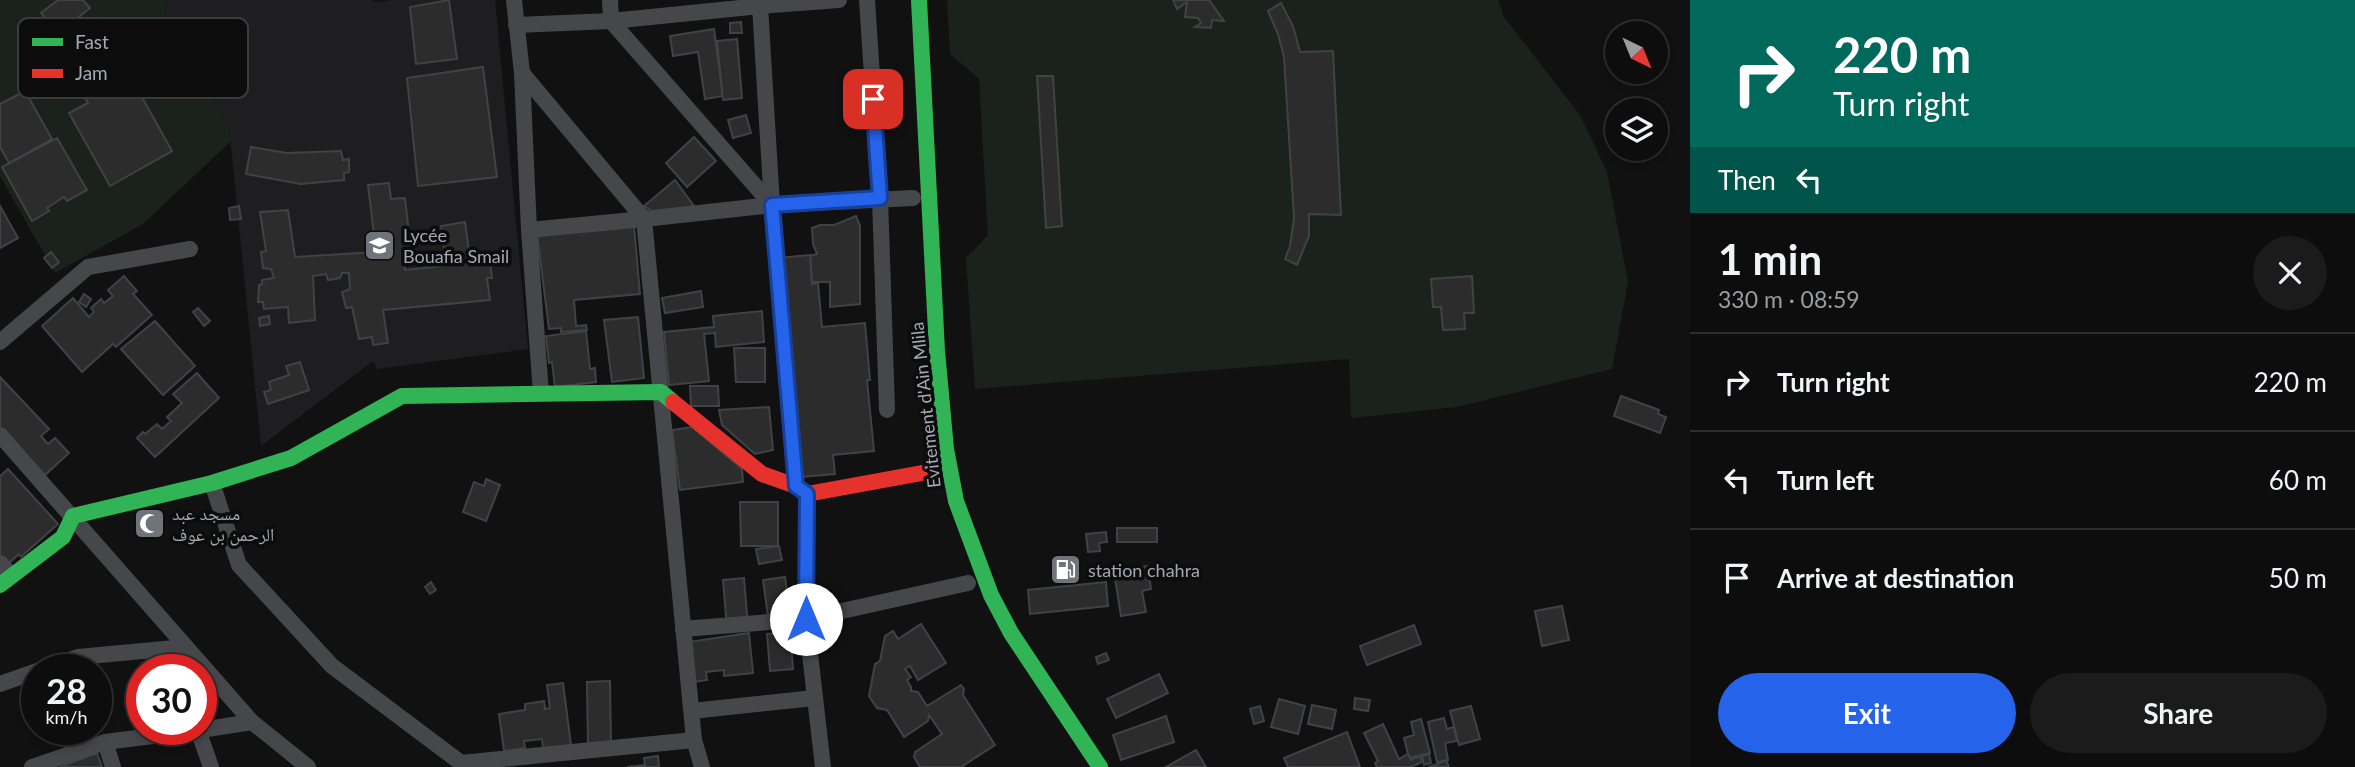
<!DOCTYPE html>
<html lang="en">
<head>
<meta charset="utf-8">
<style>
  body { margin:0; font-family:Lato,"Noto Naskh Arabic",sans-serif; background:#1b1b1c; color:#f1f3f6; height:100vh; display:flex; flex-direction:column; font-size:26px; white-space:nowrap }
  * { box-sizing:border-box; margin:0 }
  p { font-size:23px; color:#9a9c9e }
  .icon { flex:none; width:38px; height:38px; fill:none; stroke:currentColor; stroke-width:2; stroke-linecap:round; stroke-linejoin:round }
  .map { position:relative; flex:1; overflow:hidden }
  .panel { display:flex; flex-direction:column; background:#0d0d0e; width:665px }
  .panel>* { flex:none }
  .banner { background:#00695c; color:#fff; overflow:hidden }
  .needle { width:46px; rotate:137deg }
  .buttons { position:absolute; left:1605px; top:21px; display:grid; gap:14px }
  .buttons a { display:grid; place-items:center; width:63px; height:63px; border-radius:50%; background:#0d0d0e; box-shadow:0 4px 10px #0003,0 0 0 2px #2d2d2e; font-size:35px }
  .speed { position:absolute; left:21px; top:654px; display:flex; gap:14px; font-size:35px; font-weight:700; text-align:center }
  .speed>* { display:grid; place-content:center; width:91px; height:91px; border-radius:50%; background:#0d0d0e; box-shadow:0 4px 10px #0003,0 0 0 2px #2d2d2e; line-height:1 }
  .speed small { font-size:18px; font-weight:400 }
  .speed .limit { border:10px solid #d22; background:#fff; color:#111 }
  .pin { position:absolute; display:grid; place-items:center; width:60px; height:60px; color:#fff; margin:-30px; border-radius:14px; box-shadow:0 4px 10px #0006 }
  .me { position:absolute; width:77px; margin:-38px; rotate:0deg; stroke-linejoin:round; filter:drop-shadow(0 0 5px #0008) }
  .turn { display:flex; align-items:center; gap:24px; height:147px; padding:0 28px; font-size:32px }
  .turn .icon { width:91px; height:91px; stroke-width:2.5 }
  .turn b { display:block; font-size:49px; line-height:60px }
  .then { display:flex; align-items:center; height:66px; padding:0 28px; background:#0003; gap:14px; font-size:26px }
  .round { display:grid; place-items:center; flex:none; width:74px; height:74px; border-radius:37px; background:#1b1b1c }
  .headline { display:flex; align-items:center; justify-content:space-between; height:119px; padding:0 28px }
  h1 { font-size:42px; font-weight:700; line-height:52px }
  .cta { display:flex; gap:14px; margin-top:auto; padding:14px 28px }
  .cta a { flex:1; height:80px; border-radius:42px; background:#2563eb; color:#fff; font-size:28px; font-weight:700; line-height:80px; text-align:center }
  .cta a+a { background:#1b1b1c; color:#f1f3f6 }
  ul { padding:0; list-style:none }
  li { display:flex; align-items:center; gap:21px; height:98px; padding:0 28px; border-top:2px solid #2d2d2e }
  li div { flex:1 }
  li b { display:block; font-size:26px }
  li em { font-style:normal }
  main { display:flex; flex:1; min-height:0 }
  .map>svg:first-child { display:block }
</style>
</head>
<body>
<main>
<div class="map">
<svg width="1690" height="767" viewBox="0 0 1690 767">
  <rect width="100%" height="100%" fill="#111112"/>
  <polygon fill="#1e1e20" points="164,0 373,0 373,2 392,0 495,0 528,349 377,369 373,361 261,446 229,126 166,16"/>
  <g fill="#1b221c">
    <polygon points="0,0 164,0 166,16 229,126 231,141 143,224 55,273 0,176"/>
    <polygon points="947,0 1498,0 1504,17 1580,115 1607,172 1628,282 1612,369 1457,407 1351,418 1349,359 975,389 966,258 988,235 979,79 950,54"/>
  </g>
  <g fill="#2c2c2d" stroke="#404245" stroke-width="2">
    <polygon points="58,0 83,0 90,8 58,34 41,13"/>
    <polygon points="449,0 457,59 416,64 410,7"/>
    <polygon points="1173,0 1209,0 1224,21 1212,20 1211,28 1195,27 1201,23 1198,18 1185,17 1187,2 1177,9"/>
    <polygon points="1281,3 1293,26 1300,52 1333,51 1341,215 1309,214 1309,236 1297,265 1285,259 1290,246 1294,218 1284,57 1278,34 1268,11"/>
    <polygon points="98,18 172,151 110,186 69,113 88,103 74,79 92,69 89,63 54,83 37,52"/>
    <polygon points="741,22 742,33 730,33 730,23"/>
    <polygon points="714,29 723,96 705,99 698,52 673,56 670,36"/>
    <polygon points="737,39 742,98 723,100 717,41"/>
    <polygon points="483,67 497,177 418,186 407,78"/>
    <polygon points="1037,76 1053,76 1062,226 1046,228"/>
    <polygon points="25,91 52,139 9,163 0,147 0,104"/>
    <polygon points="746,115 751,133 733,138 728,120"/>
    <polygon points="694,137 716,161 687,187 666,163"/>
    <polygon points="57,138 87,190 67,201 64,197 47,208 49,211 32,221 2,167"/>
    <polygon points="251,147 287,153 341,151 343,160 349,159 349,172 344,173 344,180 301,184 246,174"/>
    <polygon points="675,180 694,206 654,212 644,206"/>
    <polygon points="389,183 391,199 405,198 411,252 404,252 405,270 490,261 492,278 487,278 490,300 383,310 388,343 373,345 372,337 359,339 352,307 346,308 342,292 350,289 349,273 342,273 340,278 328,280 326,274 313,276 315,320 289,323 288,307 264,309 263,302 258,302 259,285 262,284 262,280 274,278 271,269 263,268 261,252 266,251 260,212 288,210 295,257 376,252 368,185"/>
    <polygon points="0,206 18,238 0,248"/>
    <polygon points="239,206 241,219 230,220 229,208"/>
    <polygon points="856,216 860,226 860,304 830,307 830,282 812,282 810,256 817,254 813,244 812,228 820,225 834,225"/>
    <polygon points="465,222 470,259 446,263 441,226"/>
    <polygon points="634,226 640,294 574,300 576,326 586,325 587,330 561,332 561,328 549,329 537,234"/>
    <polygon points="51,252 59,262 52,268 44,258"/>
    <polygon points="810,255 812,284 818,283 822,327 865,323 870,380 867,380 874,451 833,455 835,474 802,477 779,258"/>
    <polygon points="124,276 137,291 133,294 152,315 116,347 113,344 82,372 42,326 73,298 89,317 94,312 91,308 101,299 104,303 113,296 108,290"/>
    <polygon points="1472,276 1474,313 1464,313 1465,329 1443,330 1441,307 1433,307 1431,279"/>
    <polygon points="701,291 703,307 665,313 662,298"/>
    <polygon points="84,294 91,299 86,307 79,302"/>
    <polygon points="198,308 210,321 204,326 193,312"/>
    <polygon points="762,311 764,342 716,347 715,333 704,334 709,381 669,385 664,332 714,327 713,316"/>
    <polygon points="269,316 270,324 260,326 259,318"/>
    <polygon points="638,317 644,378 612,382 604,320"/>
    <polygon points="155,321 195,366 163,395 121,349"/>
    <polygon points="586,331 590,369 595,368 596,382 555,387 552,362 549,363 546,336"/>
    <polygon points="734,348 765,348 765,382 736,382"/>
    <polygon points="300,362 309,390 268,404 264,392 271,390 269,382 289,375 286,366"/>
    <polygon points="197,373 219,398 155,457 137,438 143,432 145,434 157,424 162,429 171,421 167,417 182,403 173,394"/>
    <polygon points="0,377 49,429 41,436 48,444 55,438 69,453 45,475 0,427"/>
    <polygon points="690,386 718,386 719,406 691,406"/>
    <polygon points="1621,396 1659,410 1658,414 1666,417 1660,433 1614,416"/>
    <polygon points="769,407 773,450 755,454 722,425 719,410"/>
    <polygon points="692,427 742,469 743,482 680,490 672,430"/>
    <polygon points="8,469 58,524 21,557 19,554 8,564 0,555 0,476"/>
    <polygon points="486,479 500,485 486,521 463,512 474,482 484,486"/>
    <polygon points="740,502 778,502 778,546 741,546"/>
    <rect x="1117" y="528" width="40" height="14"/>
    <polygon points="1106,532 1107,542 1099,543 1100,551 1088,552 1086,534"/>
    <polygon points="779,546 782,560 759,564 756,549"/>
    <polygon points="1148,566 1151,589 1142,591 1146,612 1121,616 1114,572"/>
    <polygon points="785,577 790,614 768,617 763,580"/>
    <polygon points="744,578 748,627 727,629 723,580"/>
    <polygon points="431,582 436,590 430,594 425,587"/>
    <polygon points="1106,582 1108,606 1030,614 1028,590"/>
    <polygon points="1562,606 1569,640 1542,646 1535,611"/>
    <polygon points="921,624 946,663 918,680 910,666 905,669 911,677 907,680 911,687 911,691 918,692 927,706 961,685 964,689 963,695 995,745 961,767 920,767 914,757 915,752 942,734 929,715 928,721 904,737 887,710 877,708 869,696 875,664 880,661 885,636 893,631 898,639"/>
    <polygon points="1414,625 1421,644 1367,665 1360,646"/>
    <polygon points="790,632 793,669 770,671 767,634"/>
    <polygon points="749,633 753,673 724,676 724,670 706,672 707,680 693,682 689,642"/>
    <polygon points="1106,653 1109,660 1098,664 1096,657"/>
    <polygon points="1159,674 1168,693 1116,718 1107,699"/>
    <polygon points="610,681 611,747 588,747 587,682"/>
    <polygon points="563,683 571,745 543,749 542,739 524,741 525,748 504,751 499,714 525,710 525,704 544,701 545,709 550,708 547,685"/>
    <polygon points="1355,698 1370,700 1368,711 1354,709"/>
    <polygon points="1279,699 1305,706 1298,734 1271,727"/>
    <polygon points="1312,705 1336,710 1332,729 1308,724"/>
    <polygon points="1260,706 1264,721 1254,724 1250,709"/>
    <polygon points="1471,706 1480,739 1459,745 1450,711"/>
    <polygon points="1166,716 1174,742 1121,760 1113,735"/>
    <polygon points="1444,718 1447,729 1454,727 1457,741 1445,743 1448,760 1437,762 1428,722"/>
    <polygon points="1421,719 1430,753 1409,758 1404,738 1414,735 1411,722"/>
    <polygon points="1383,724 1399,759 1408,754 1411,760 1420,756 1422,762 1411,767 1377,767 1375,763 1378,761 1364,733"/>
    <polygon points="1347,732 1360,767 1288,767 1284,758"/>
    <polygon points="1196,750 1206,767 1166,767"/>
    <polygon points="97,753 102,767 60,767"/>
    <polygon points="1429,754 1431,763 1424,765 1422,756"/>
    <polygon points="658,756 659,767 627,767 645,765 644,758"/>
    <polygon points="1446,760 1449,767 1428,767 1435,765"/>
  </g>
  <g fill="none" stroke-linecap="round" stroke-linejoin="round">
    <g stroke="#46474a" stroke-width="16">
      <polyline points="514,0 522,73 644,219 529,230 541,393"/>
      <polyline points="610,0 611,21 760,6 772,205"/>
      <polyline points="759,0 760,6 839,0"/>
      <polyline points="867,0 880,198 887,410"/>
      <polyline points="516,25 611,21 772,205"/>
      <polyline points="522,73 529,230"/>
      <polyline points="0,342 88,267 190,249"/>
      <polyline points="0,435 252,722 308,767"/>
      <polyline points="212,483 239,565 332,666 461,763"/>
      <polyline points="796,486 772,205 913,198"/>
      <polyline points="807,494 806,619 823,767"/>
      <polyline points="0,563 11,575"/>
      <polyline points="683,629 806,619 968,583"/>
      <polyline points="39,670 78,657 186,647"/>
      <polyline points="0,684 37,671"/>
      <polyline points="692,711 814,698"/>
      <polyline points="198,730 211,767"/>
      <polyline points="201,730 252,722"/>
      <polyline points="105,742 113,767"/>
      <polyline points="32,767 105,742 201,730"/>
      <polyline points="462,767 461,763 694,740"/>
      <polyline points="702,767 694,740 644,219 772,205"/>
    </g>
    <g stroke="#30b455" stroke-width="16">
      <polyline points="919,0 937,351 946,449 956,501 991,595 1011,633 1100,767"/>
      <polyline points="0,585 63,537 73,516 212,483 291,458 402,396 661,392 673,402"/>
    </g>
    <polyline stroke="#e5322d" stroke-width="16" points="673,402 762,474 796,486 807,494 933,471"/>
  </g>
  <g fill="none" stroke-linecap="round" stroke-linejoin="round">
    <defs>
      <polyline id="route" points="806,619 807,494 796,486 772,205 880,198 873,99"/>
    </defs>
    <use href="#route" stroke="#184099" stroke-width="18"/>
    <use href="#route" stroke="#2563eb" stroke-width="12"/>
  </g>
  <defs>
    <symbol id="school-square" viewBox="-11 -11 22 22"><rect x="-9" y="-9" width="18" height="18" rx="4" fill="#6f747a" stroke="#0c0c0d"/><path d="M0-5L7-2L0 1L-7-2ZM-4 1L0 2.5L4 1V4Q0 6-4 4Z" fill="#fff"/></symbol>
    <symbol id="mosque-square" viewBox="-11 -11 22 22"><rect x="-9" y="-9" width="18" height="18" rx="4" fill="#6f747a" stroke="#0c0c0d"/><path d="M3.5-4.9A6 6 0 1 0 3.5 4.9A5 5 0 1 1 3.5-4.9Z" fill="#fff"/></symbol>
    <symbol id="fuel-square" viewBox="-11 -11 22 22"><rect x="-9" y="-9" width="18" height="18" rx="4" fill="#6f747a" stroke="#0c0c0d"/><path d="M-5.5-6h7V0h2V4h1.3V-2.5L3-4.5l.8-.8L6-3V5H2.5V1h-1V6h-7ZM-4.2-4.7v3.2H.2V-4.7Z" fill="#fff"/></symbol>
  </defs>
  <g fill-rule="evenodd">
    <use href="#school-square" x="362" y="228" width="35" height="35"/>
    <use href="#mosque-square" x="132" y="506" width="35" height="35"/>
    <use href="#fuel-square" x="1048" y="552" width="35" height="35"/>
  </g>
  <g text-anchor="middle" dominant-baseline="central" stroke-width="7" stroke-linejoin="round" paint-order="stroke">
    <g font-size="18" fill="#a2a9b2" stroke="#0c0c0d" text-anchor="start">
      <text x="403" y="235">Lycée<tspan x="403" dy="21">Bouafia Smail</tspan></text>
      <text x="172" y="513">مسجد عبد<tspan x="172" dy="21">الرحمن بن عوف</tspan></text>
      <text x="1088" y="570">station chahra</text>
    </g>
    <g font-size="18" fill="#a2a9b2" stroke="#0c0c0d">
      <text transform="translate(925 405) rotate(-96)">Evitement d'Ain Mlila</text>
    </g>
  </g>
  <rect x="18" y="18" width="230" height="80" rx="10" fill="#0c0c0d" stroke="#393b3f" stroke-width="2"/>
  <rect x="32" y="38" width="31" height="8" fill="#30b455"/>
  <rect x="32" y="69" width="31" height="9" fill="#e5322d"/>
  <g font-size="19" fill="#a2a9b2">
    <text x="75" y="49">Fast</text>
    <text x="75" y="80">Jam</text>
  </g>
</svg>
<div class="buttons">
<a><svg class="needle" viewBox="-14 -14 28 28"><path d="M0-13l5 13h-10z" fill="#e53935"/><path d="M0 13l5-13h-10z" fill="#9a9c9e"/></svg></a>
<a><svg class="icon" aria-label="layers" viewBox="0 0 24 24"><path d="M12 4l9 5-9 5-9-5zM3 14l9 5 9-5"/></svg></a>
</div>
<div class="speed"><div>28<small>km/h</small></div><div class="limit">30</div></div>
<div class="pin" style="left:873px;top:99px;background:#d93025"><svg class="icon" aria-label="arrive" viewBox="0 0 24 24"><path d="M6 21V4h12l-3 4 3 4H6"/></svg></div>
<svg class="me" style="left:806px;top:619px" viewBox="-20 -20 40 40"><circle r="19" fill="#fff"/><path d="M0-13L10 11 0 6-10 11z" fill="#2563eb"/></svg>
</div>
<section class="panel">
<div class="banner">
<div class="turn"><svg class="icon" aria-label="right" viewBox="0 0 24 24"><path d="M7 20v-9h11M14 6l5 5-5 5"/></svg><div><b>220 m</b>Turn right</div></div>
<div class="then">Then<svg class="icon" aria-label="left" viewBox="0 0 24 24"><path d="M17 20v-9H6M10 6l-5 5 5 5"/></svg></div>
</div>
<div class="headline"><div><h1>1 min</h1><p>330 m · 08:59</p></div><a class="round"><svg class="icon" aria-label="close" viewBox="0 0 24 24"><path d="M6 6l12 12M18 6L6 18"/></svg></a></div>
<ul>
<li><svg class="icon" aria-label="right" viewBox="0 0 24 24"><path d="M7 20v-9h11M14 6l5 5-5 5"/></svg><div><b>Turn right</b></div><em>220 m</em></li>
<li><svg class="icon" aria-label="left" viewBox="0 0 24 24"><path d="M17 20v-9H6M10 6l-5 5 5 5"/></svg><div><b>Turn left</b></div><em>60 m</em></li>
<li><svg class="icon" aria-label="arrive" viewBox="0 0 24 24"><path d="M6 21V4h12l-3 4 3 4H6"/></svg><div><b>Arrive at destination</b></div><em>50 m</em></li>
</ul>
<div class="cta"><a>Exit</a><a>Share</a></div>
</section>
</main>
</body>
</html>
